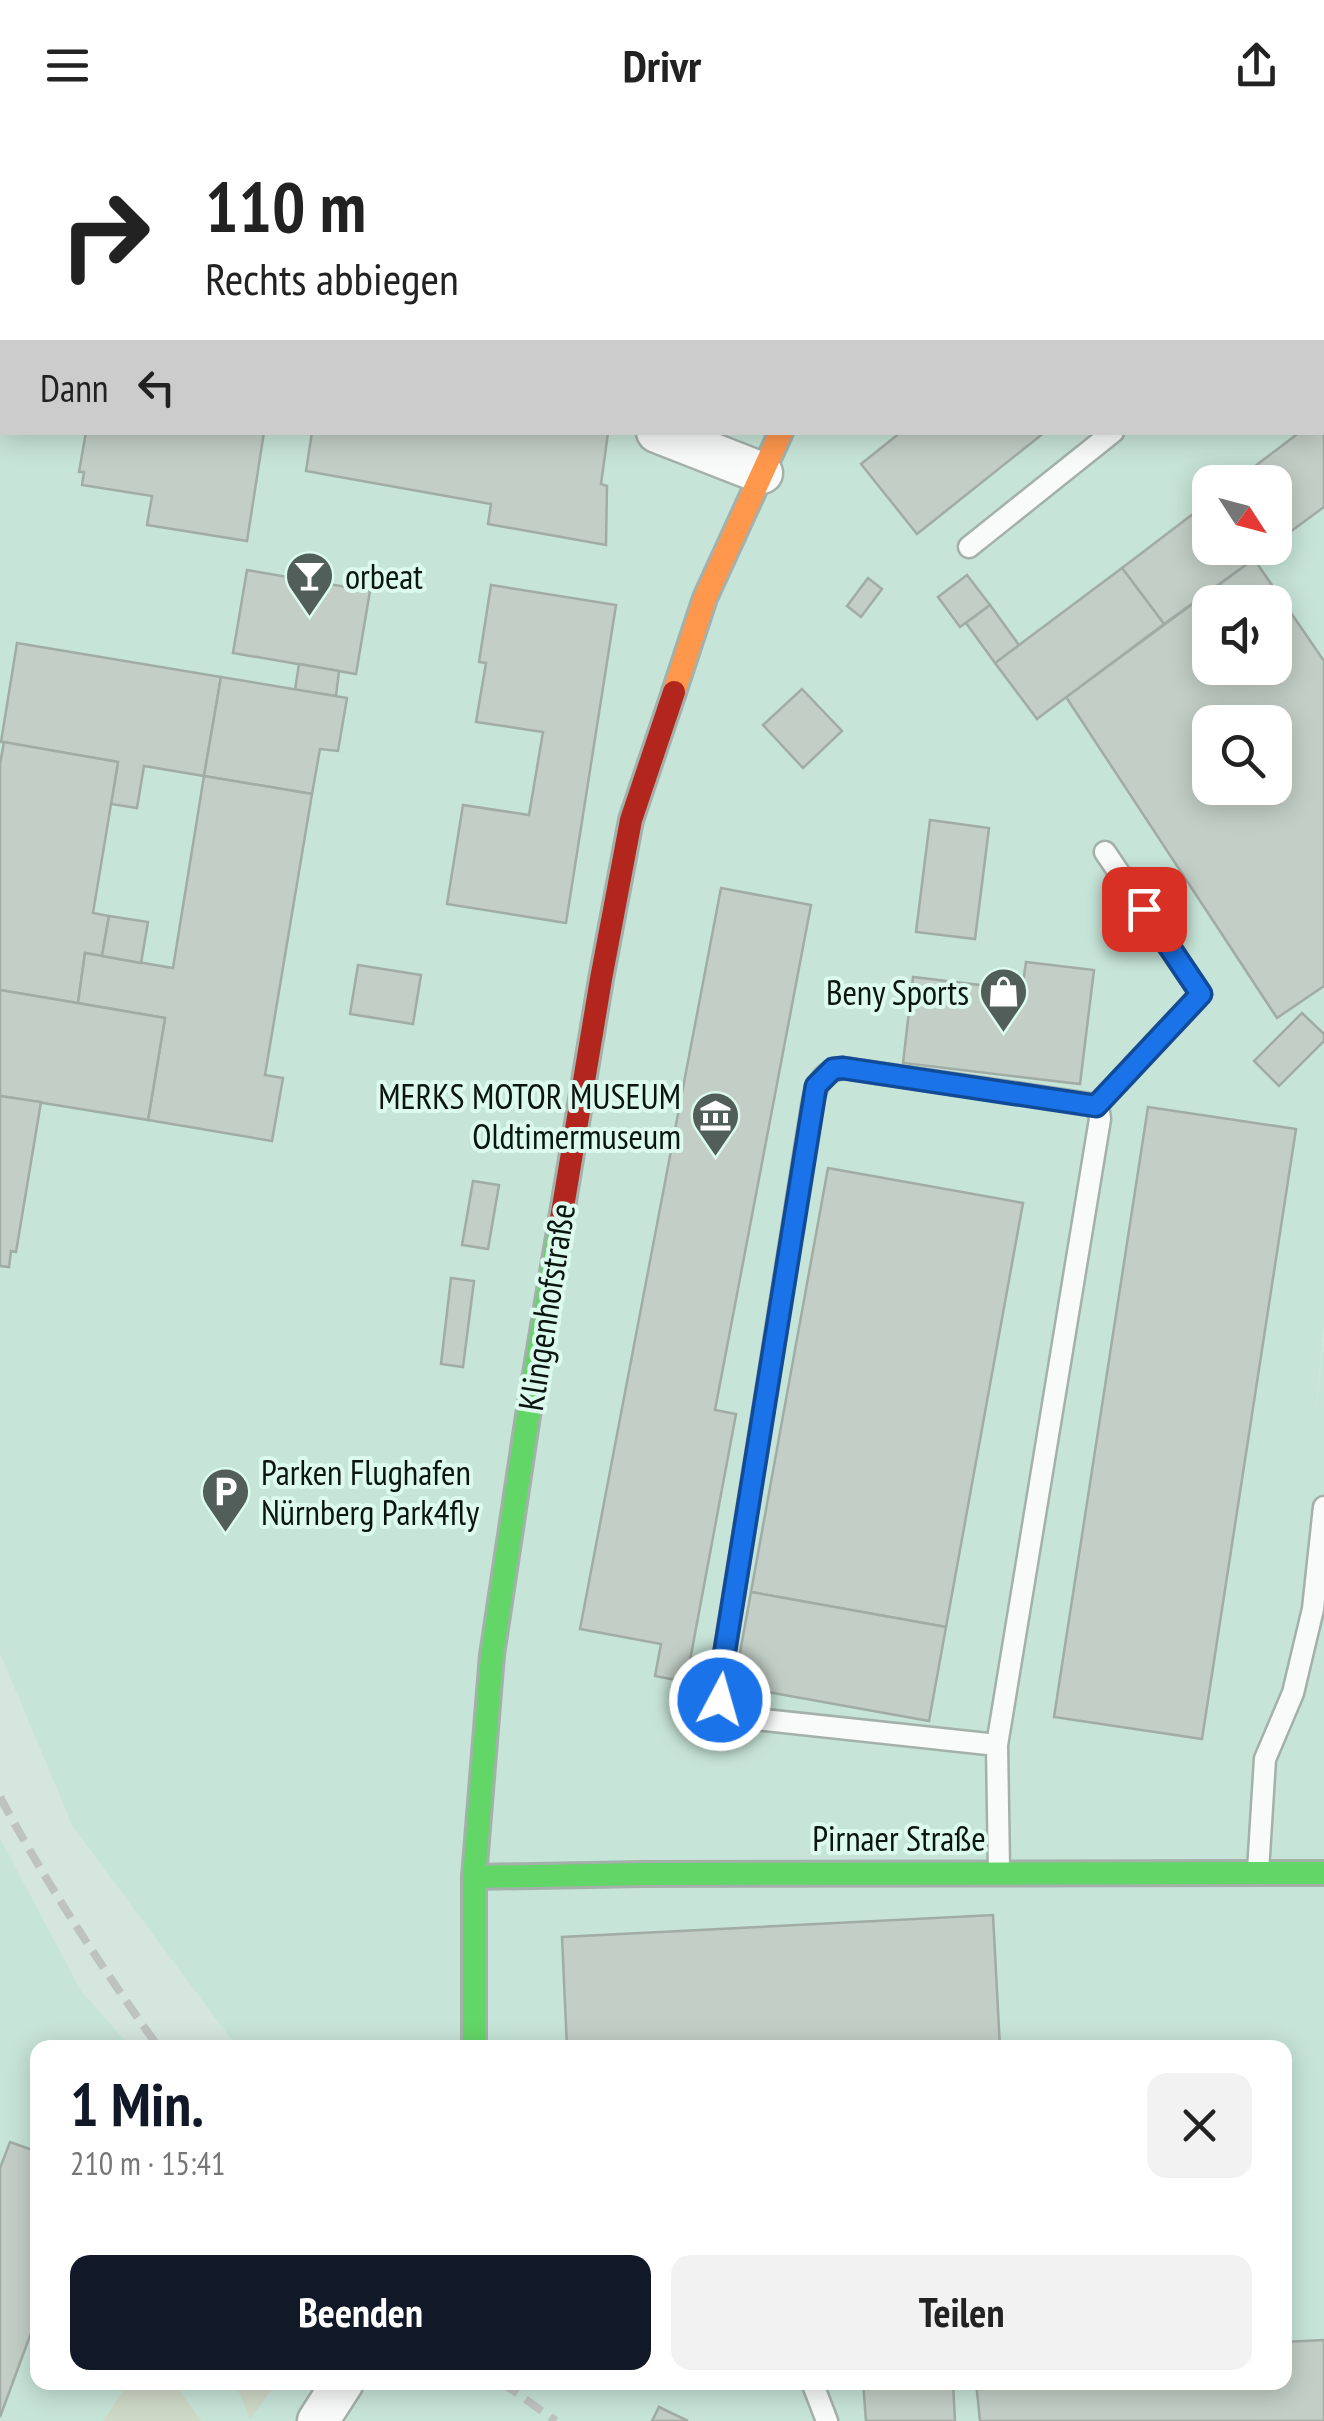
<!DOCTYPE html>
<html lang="de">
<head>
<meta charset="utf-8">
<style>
  body { margin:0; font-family:"PT Sans Narrow",sans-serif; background:#f2f2f2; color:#222; height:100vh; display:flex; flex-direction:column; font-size:38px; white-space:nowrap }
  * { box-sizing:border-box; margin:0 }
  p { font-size:32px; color:#767676 }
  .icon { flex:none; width:55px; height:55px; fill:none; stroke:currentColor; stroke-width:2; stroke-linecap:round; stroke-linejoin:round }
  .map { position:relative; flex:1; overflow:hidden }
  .side { position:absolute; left:30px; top:1910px; width:1262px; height:350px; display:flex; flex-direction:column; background:#fff; border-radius:20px; box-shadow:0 5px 25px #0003 }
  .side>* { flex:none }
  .banner { position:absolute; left:0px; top:0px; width:1325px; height:305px; box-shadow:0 5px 25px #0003; background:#fff; color:#222; overflow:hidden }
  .needle { width:65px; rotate:126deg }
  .buttons { position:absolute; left:1192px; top:335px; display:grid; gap:20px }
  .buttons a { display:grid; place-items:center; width:100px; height:100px; border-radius:20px; background:#fff; box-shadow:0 5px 25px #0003; font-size:50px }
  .pin { position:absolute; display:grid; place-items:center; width:85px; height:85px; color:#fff; margin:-42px; border-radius:20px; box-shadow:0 5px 15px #0006 }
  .me { position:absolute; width:110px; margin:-55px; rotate:6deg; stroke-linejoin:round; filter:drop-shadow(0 0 8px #0008) }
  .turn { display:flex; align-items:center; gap:35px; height:210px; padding:0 40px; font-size:45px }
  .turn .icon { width:130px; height:130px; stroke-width:2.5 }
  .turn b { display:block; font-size:70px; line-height:85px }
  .then { display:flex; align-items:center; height:95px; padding:0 40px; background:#0003; gap:20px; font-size:38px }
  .round { display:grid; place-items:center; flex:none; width:105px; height:105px; border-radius:20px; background:#f2f2f2 }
  .head { display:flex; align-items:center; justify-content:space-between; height:170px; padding:0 40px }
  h1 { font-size:60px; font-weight:700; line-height:75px; color:#111827 }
  .button { display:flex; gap:20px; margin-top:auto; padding:20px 40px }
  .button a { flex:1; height:115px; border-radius:20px; background:#111827; color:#fff; font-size:40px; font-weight:700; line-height:115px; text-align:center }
  .button a+a { background:#f2f2f2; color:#222 }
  header { display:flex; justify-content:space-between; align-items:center; height:130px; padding:0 40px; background:#fff; font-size:45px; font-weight:700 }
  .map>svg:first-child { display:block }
</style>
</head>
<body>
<header><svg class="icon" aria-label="menu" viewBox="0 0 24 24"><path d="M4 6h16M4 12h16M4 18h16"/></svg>Drivr<svg class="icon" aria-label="share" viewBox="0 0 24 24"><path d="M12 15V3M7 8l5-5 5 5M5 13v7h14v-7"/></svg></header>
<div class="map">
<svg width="1324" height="2291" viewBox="0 0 1324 2291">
  <rect width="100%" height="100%" fill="#d5e6df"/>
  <g fill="#c7e4d8" fill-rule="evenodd">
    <polygon points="94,0 894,0 894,2 93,2"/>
    <path d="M 1174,0 L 1324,0 L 1324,1191 L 1315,1287 L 1324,1210 L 1324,2291 L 0,2291 L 0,1708 L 81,1861 L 131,1917 L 38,1918 L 38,2252 L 1285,2252 L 1285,1918 L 237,1917 L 73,1697 L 0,1523 L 0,233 L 2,231 L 2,302 L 1322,302 L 1322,2 L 1171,2 ZM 1210,352 L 1275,352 L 1275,418 L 1210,418 ZM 1210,472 L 1275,472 L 1275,538 L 1210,538 ZM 1210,592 L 1275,592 L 1275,658 L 1210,658 Z"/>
  </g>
  <g fill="#cfd9c7">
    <polygon points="129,2252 174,2253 201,2291 103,2291"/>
    <polygon points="235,2253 277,2253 250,2289"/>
  </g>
  <g fill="#c2cec6" stroke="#a1aca5" stroke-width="2.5" fill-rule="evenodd">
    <polygon points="114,0 425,0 424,2 113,2"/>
    <polygon points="580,0 677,0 677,2 579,2"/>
    <polygon points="1284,0 1324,0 1322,81 1322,2 1281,2"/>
    <polygon points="1324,285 1324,377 1275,413 1275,352 1234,352 1300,302 1322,302"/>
    <polygon points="86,302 264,302 247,411 147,395 152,366 82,355 84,342 79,342"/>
    <polygon points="312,302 608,303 601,354 607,356 606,415 488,394 491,374 306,341"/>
    <polygon points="901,302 1045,302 917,404 861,334"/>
    <polygon points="1210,371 1210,418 1269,418 1164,494 1122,438"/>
    <path d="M 1254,429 L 1324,531 L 1324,856 L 1277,888 L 1066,567 ZM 1210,472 L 1275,472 L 1275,538 L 1210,538 ZM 1210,592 L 1275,592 L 1275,658 L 1210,658 Z"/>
    <polygon points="1122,438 1164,494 1037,589 995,533"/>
    <polygon points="247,440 370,461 356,544 233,523"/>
    <polygon points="967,445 990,475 960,497 938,467"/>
    <polygon points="868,448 882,459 861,487 847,476"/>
    <polygon points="491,455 616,475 566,793 447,774 463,675 529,685 543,602 476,592 486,533 479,532"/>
    <polygon points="990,475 1019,515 995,533 966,493"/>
    <polygon points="17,513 221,547 204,646 144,636 137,678 111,674 118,632 1,612"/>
    <polygon points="299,534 339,541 336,566 295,560"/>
    <polygon points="221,547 347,568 338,621 320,619 312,664 204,646"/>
    <polygon points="802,559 842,601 803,638 763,595"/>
    <polygon points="4,612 118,632 93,783 109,786 102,826 85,823 78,873 0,860 0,634"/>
    <polygon points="204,646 312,664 265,945 283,948 272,1011 148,990 165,888 78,873 85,823 173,838"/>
    <polygon points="930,690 989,698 975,809 916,802"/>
    <polygon points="721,758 811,775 715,1280 736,1284 686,1552 655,1546 661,1514 580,1499"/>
    <polygon points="109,786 148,792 141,833 102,826"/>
    <polygon points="1026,832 1094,840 1080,954 903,933 913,847 1022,860"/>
    <polygon points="358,835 421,845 413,894 350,884"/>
    <polygon points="0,860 165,888 148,990 0,966"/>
    <polygon points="1302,883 1324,904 1324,911 1279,956 1254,931"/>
    <polygon points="0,966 41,972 16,1122 11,1121 9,1137 0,1136"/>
    <polygon points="1148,977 1296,999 1202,1609 1054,1587"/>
    <polygon points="828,1038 1023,1073 946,1497 751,1462"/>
    <polygon points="473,1051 499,1055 488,1119 462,1115"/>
    <polygon points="451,1148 474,1151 463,1237 441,1234"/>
    <polygon points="751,1462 946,1497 929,1591 734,1556"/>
    <polygon points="993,1785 1000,1918 567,1918 562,1807"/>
    <polygon points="10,2012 38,2022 38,2184 0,2287 0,2038"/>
    <polygon points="1324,2210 1324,2291 980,2291 976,2252 1285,2252 1285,2212"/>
    <polygon points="863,2252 953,2252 955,2291 866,2291"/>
    <polygon points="659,2277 688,2291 652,2291"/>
  </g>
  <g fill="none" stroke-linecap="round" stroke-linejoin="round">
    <defs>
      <g id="lane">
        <polyline points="1255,0 1257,2"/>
        <polyline points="969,417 1113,302"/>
        <polyline points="1096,976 1201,864 1105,722"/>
        <path d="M 997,1615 L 737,1587 C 722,1579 720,1573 719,1557 L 812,976 C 816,956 821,941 843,938 L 1090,974 L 1099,982 L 1100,989 L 997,1615 L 999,1741"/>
        <polyline points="1258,1741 1265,1629 1293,1563 1313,1479 1324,1377"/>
        <polyline points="812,2252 827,2291"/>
      </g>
      <g id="street">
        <polyline points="882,2 883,0"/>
        <polyline points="1206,2 1209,0"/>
        <polyline points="0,253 2,252"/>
        <polyline points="657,302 762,343"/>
        <polyline points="318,2291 343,2252"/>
      </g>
      <g id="fast">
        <polyline points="474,1747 643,1744 1324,1743"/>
        <polyline points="474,1918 474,1747 492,1525 529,1279 561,1089"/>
      </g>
      <polyline id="slow" points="674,562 705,468 781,302"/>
      <polyline id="jam" points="561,1089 601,849 631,690 674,562"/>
    </defs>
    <use href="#lane" stroke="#a4b1ab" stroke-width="25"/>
    <use href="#street" stroke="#a4b1ab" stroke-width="45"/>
    <use href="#fast" stroke="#a4b1ab" stroke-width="28"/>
    <use href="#slow" stroke="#a4b1ab" stroke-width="28"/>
    <use href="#jam" stroke="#a4b1ab" stroke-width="28"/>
    <use href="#lane" stroke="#f9fbfa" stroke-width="20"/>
    <use href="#street" stroke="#f9fbfa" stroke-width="40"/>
    <use href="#fast" stroke="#63d668" stroke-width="22"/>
    <use href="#slow" stroke="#ff974d" stroke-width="22"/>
    <use href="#jam" stroke="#b3261e" stroke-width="22"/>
    <g stroke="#bec3c1" stroke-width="8" stroke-dasharray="20 10" stroke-linecap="butt">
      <path d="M 0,1667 C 47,1755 101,1836 159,1918"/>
      <polyline points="501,2252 556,2291"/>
    </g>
  </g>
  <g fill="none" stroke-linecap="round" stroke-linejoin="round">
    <defs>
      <polyline id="route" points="720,1570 719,1557 816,956 833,939 843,938 1096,976 1201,864 1144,779"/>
    </defs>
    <use href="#route" stroke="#114b97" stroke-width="25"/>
    <use href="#route" stroke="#1a73e8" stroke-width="18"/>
  </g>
  <defs>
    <symbol id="bar-pin" viewBox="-11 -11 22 30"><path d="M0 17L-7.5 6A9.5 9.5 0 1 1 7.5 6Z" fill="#525e59" stroke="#dcfaee"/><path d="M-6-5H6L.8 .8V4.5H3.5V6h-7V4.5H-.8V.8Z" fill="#fff"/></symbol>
    <symbol id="shop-pin" viewBox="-11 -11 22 30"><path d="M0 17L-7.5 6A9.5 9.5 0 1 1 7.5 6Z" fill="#525e59" stroke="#dcfaee"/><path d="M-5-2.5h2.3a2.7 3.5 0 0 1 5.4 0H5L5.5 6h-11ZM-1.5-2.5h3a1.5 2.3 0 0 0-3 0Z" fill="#fff"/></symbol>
    <symbol id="museum-pin" viewBox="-11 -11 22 30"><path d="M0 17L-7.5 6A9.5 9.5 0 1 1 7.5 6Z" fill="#525e59" stroke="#dcfaee"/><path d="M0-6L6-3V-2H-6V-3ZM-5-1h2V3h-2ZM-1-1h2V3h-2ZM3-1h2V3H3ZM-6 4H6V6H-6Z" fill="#fff"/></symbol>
    <symbol id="parking-pin" viewBox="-11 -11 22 30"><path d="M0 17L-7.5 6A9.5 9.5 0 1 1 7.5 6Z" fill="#525e59" stroke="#dcfaee"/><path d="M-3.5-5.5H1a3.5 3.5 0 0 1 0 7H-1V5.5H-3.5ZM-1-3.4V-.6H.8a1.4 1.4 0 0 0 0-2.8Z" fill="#fff"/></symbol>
  </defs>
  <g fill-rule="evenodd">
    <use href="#bar-pin" x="282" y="418" width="55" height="75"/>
    <use href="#shop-pin" x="976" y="834" width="55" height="75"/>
    <use href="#museum-pin" x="688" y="958" width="55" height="75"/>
    <use href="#parking-pin" x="198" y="1334" width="55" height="75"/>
  </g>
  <g text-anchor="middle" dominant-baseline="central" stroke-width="8" stroke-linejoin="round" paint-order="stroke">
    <g font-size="35" fill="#0b1511" stroke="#dcfaee" text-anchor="start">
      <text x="345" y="446">orbeat</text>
      <text x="969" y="862" text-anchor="end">Beny Sports</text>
      <text x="681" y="966" text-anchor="end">MERKS MOTOR MUSEUM<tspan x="681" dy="40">Oldtimermuseum</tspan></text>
      <text x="261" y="1342">Parken Flughafen<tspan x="261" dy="40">Nürnberg Park4fly</tspan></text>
    </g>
    <g font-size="35" fill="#0b1511" stroke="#dcfaee">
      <text transform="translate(546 1177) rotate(-81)">Klingenhofstraße</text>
      <text x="899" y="1708">Pirnaer Straße</text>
    </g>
  </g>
</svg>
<div class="buttons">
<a><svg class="needle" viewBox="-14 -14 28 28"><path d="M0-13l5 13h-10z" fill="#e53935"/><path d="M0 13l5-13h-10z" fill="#767676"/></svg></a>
<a><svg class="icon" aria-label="sound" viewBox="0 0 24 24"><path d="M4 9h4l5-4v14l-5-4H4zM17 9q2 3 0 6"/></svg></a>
<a><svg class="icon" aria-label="search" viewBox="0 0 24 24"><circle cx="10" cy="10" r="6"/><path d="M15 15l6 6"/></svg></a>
</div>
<div class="pin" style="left:1144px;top:779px;background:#d93025"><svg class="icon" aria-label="arrive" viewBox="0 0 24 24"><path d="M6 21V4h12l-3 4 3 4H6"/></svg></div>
<svg class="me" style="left:720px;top:1570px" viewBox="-20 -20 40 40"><circle r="17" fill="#1a73e8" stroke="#fff" stroke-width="3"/><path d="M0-11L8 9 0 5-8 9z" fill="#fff"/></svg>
<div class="banner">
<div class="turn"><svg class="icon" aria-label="right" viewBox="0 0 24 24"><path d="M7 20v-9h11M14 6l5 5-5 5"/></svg><div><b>110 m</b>Rechts abbiegen</div></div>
<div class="then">Dann<svg class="icon" aria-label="left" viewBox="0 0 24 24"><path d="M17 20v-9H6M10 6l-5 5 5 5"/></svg></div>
</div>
<section class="side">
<div class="head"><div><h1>1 Min.</h1><p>210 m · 15:41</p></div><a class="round"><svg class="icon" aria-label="close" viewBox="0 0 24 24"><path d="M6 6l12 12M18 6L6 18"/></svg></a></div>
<div class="button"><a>Beenden</a><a>Teilen</a></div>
</section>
</div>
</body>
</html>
